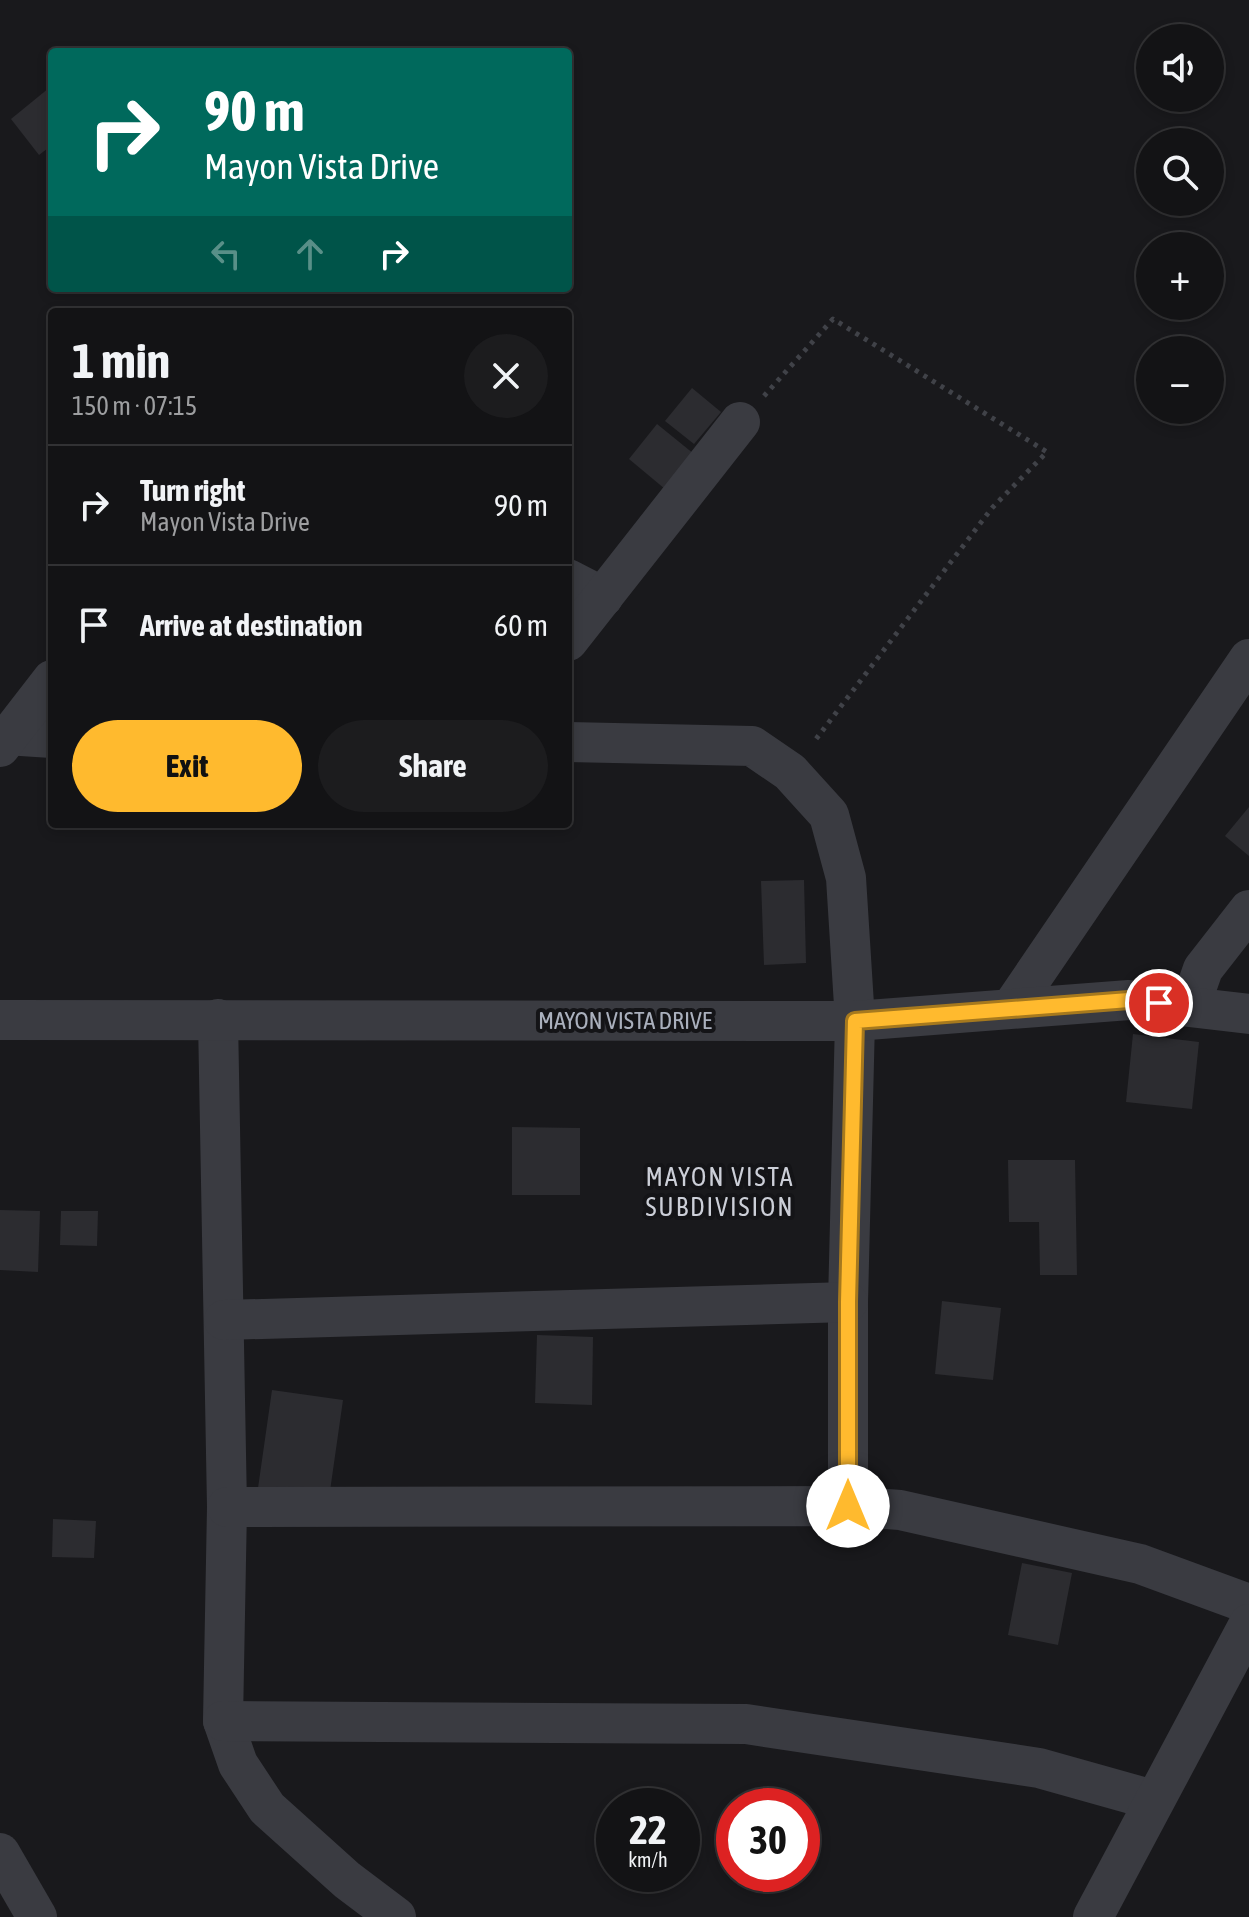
<!DOCTYPE html>
<html lang="en">
<head>
<meta charset="utf-8">
<style>
  body { margin:0; font-family:"Asap Condensed",sans-serif; background:#1c1c1e; color:#f1f3f6; height:100vh; display:flex; flex-direction:column; font-size:30px; white-space:nowrap }
  * { box-sizing:border-box; margin:0 }
  p { font-size:26px; color:#9d9ea0 }
  .icon { flex:none; width:44px; height:44px; fill:none; stroke:currentColor; stroke-width:2; stroke-linecap:round; stroke-linejoin:round }
  .map { position:relative; flex:1; overflow:hidden }
  .sheet { position:absolute; left:48px; top:308px; width:524px; height:520px; display:flex; flex-direction:column; background:#131315; border-radius:8px; box-shadow:0 4px 12px #0003,0 0 0 2px #323234 }
  .sheet>* { flex:none }
  .hud { position:absolute; left:48px; top:48px; width:524px; height:244px; border-radius:8px; box-shadow:0 4px 12px #0003,0 0 0 2px #323234; background:#00695c; color:#fff; overflow:hidden }
  .tools { position:absolute; left:1136px; top:24px; display:grid; gap:16px }
  .tools a { display:grid; place-items:center; width:88px; height:88px; border-radius:50%; background:#131315; box-shadow:0 4px 12px #0003,0 0 0 2px #323234; font-size:40px }
  .speed { position:absolute; left:596px; top:1788px; display:flex; gap:16px; font-size:40px; font-weight:700; text-align:center }
  .speed>* { display:grid; place-content:center; width:104px; height:104px; border-radius:50%; background:#131315; box-shadow:0 4px 12px #0003,0 0 0 2px #323234; line-height:1 }
  .speed small { font-size:20px; font-weight:400 }
  .speed .limit { border:12px solid #d22; background:#fff; color:#111 }
  .pin { position:absolute; display:grid; place-items:center; width:68px; height:68px; color:#fff; margin:-34px; border:4px solid #fff; border-radius:50%; box-shadow:0 2px 8px #0007 }
  .me { position:absolute; width:88px; margin:-44px; rotate:0deg; stroke-linejoin:round; filter:drop-shadow(0 0 6px #0008) }
  .turn { display:flex; align-items:center; gap:28px; height:168px; padding:0 24px; font-size:36px }
  .turn .icon { width:104px; height:104px; stroke-width:2.5 }
  .turn b { display:block; font-size:56px; line-height:68px }
  .lanes { display:flex; align-items:center; height:76px; padding:0 24px; background:#0003; justify-content:center; gap:40px; direction:ltr }
  .lanes .off { opacity:.35 }
  .round { display:grid; place-items:center; flex:none; width:84px; height:84px; border-radius:42px; background:#1c1c1e }
  .head { display:flex; align-items:center; justify-content:space-between; height:136px; padding:0 24px }
  h1 { font-size:48px; font-weight:700; line-height:60px }
  .action { display:flex; gap:16px; margin-top:auto; padding:16px 24px }
  .action a { flex:1; height:92px; border-radius:48px; background:#ffba2e; color:#111; font-size:32px; font-weight:700; line-height:92px; text-align:center }
  .action a+a { background:#1c1c1e; color:#f1f3f6 }
  ul { padding:0; list-style:none }
  li { display:flex; align-items:center; gap:24px; height:120px; padding:0 24px; border-top:2px solid #323234 }
  li div { flex:1 }
  li b { display:block; font-size:30px }
  li em { font-style:normal }
  .map>svg:first-child { display:block }
</style>
</head>
<body>
<div class="map">
<svg width="1249" height="1917" viewBox="0 0 1249 1917">
  <rect width="100%" height="100%" fill="#19191c"/>
  <g fill="#2c2c30">
    <polygon points="49,88 52,93 52,145 39,155 11,119"/>
    <polygon points="692,388 721,412 694,444 665,421"/>
    <polygon points="657,424 694,454 665,489 629,459"/>
    <polygon points="1249,807 1249,856 1225,836"/>
    <polygon points="804,880 806,963 764,965 761,881"/>
    <polygon points="1133,1034 1199,1042 1192,1109 1126,1102"/>
    <polygon points="512,1127 580,1128 580,1195 512,1195"/>
    <polygon points="1008,1160 1075,1160 1077,1275 1040,1275 1039,1222 1009,1222"/>
    <polygon points="0,1210 40,1211 38,1272 0,1270"/>
    <polygon points="61,1211 98,1211 97,1246 60,1245"/>
    <polygon points="942,1301 1001,1308 993,1380 935,1374"/>
    <polygon points="537,1335 593,1337 592,1405 535,1403"/>
    <polygon points="272,1390 343,1400 329,1498 258,1488"/>
    <polygon points="53,1519 96,1521 94,1558 52,1557"/>
    <polygon points="1022,1563 1072,1573 1058,1645 1008,1635"/>
  </g>
  <g fill="none" stroke-linecap="round" stroke-linejoin="round">
    <polyline stroke="#404248" stroke-width="5" stroke-dasharray="4 6" stroke-linecap="butt" points="764,396 833,319 1047,452 992,508 813,743"/>
    <g stroke="#3a3b41" stroke-width="40">
      <polyline points="568,579 603,597"/>
      <polyline points="568,641 740,422"/>
      <polyline points="6,735 52,738"/>
      <polyline points="568,742 752,746 790,772 829,815 846,878 855,1021 848,1302 848,1506"/>
      <polyline points="0,747 52,680"/>
      <polyline points="1190,1006 1203,969 1249,910"/>
      <polyline points="1012,1007 1249,659"/>
      <polyline points="218,1019 227,1507 223,1721 238,1764 267,1808 347,1880 396,1917"/>
      <polyline points="0,1020 855,1021 1129,1000 1249,1014"/>
      <polyline points="224,1320 848,1302"/>
      <polyline points="227,1507 848,1506 900,1510 1140,1564 1249,1604"/>
      <polyline points="223,1721 746,1724 1039,1768 1153,1800"/>
      <polyline points="0,1853 37,1917"/>
      <polyline points="1093,1917 1249,1624"/>
    </g>
  </g>
  <g fill="none" stroke-linecap="round" stroke-linejoin="round">
    <defs>
      <polyline id="route" points="848,1506 848,1302 855,1021 1129,1000 1159,1003"/>
    </defs>
    <use href="#route" stroke="#a6791e" stroke-width="20"/>
    <use href="#route" stroke="#ffba2e" stroke-width="14"/>
  </g>
  <g text-anchor="middle" dominant-baseline="central" stroke-width="8" stroke-linejoin="round" paint-order="stroke">
    <g font-size="24" fill="#aab0bd" stroke="#141417">
      <text x="625" y="1020">MAYON VISTA DRIVE</text>
    </g>
    <g font-size="26" letter-spacing="2" fill="#cccfd8" stroke="#141417">
      <text x="720" y="1177">MAYON VISTA<tspan x="720" dy="30">SUBDIVISION</tspan></text>
    </g>
  </g>
</svg>
<div class="tools">
<a><svg class="icon" aria-label="sound" viewBox="0 0 24 24"><path d="M4 9h4l5-4v14l-5-4H4zM17 9q2 3 0 6"/></svg></a>
<a><svg class="icon" aria-label="search" viewBox="0 0 24 24"><circle cx="10" cy="10" r="6"/><path d="M15 15l6 6"/></svg></a>
<a>+</a>
<a>−</a>
</div>
<div class="speed"><div>22<small>km/h</small></div><div class="limit">30</div></div>
<div class="pin" style="left:1159px;top:1003px;background:#d93025"><svg class="icon" aria-label="arrive" viewBox="0 0 24 24"><path d="M6 21V4h12l-3 4 3 4H6"/></svg></div>
<svg class="me" style="left:848px;top:1506px" viewBox="-20 -20 40 40"><circle r="19" fill="#fff"/><path d="M0-13L10 11 0 6-10 11z" fill="#ffba2e"/></svg>
<div class="hud">
<div class="turn"><svg class="icon" aria-label="right" viewBox="0 0 24 24"><path d="M7 20v-9h11M14 6l5 5-5 5"/></svg><div><b>90 m</b>Mayon Vista Drive</div></div>
<div class="lanes"><svg class="icon off" aria-label="left" viewBox="0 0 24 24"><path d="M17 20v-9H6M10 6l-5 5 5 5"/></svg><svg class="icon off" aria-label="ahead" viewBox="0 0 24 24"><path d="M12 20V5M6 11l6-6 6 6"/></svg><svg class="icon" aria-label="right" viewBox="0 0 24 24"><path d="M7 20v-9h11M14 6l5 5-5 5"/></svg></div>
</div>
<section class="sheet">
<div class="head"><div><h1>1 min</h1><p>150 m · 07:15</p></div><a class="round"><svg class="icon" aria-label="close" viewBox="0 0 24 24"><path d="M6 6l12 12M18 6L6 18"/></svg></a></div>
<ul>
<li><svg class="icon" aria-label="right" viewBox="0 0 24 24"><path d="M7 20v-9h11M14 6l5 5-5 5"/></svg><div><b>Turn right</b><p>Mayon Vista Drive</p></div><em>90 m</em></li>
<li><svg class="icon" aria-label="arrive" viewBox="0 0 24 24"><path d="M6 21V4h12l-3 4 3 4H6"/></svg><div><b>Arrive at destination</b></div><em>60 m</em></li>
</ul>
<div class="action"><a>Exit</a><a>Share</a></div>
</section>
</div>
</body>
</html>
